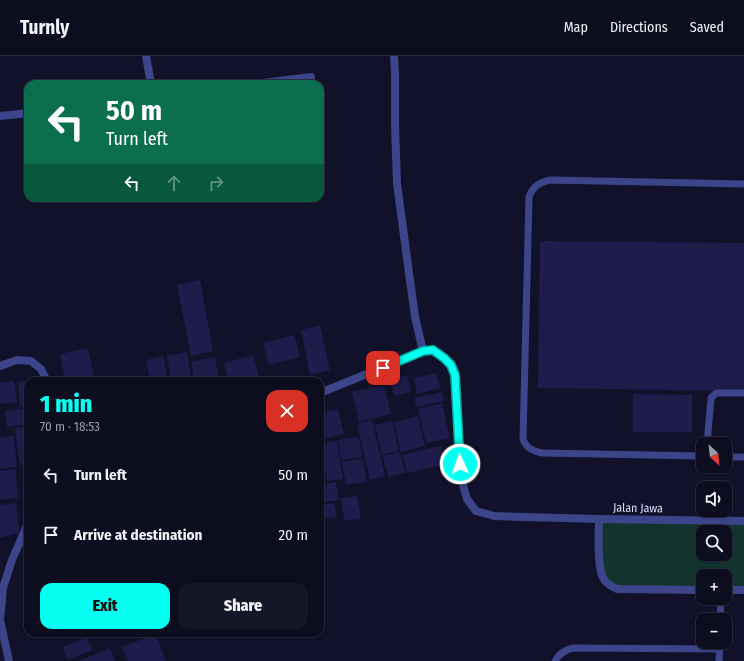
<!DOCTYPE html>
<html lang="en">
<head>
<meta charset="utf-8">
<style>
  body { margin:0; font-family:"Fira Sans Condensed",sans-serif; background:#161629; color:#f1f3f6; height:100vh; display:flex; flex-direction:column; font-size:15px; white-space:nowrap }
  * { box-sizing:border-box; margin:0 }
  p { font-size:13px; color:#9a9ca5 }
  .icon { flex:none; width:22px; height:22px; fill:none; stroke:currentColor; stroke-width:2; stroke-linecap:round; stroke-linejoin:round }
  .map { position:relative; flex:1; overflow:hidden }
  .panel { position:absolute; left:24px; top:321px; width:300px; height:260px; display:flex; flex-direction:column; background:#0d0d20; border-radius:12px; box-shadow:0 1px 3px #0004,0 0 0 1px #2d2d3e }
  .panel>* { flex:none }
  .hud { position:absolute; left:24px; top:24px; width:300px; height:122px; border-radius:12px; box-shadow:0 1px 3px #0004,0 0 0 1px #2d2d3e; background:#0b6e4f; color:#fff; overflow:hidden }
  .needle { width:26px; rotate:153deg }
  .buttons { position:absolute; left:696px; top:381px; display:grid; gap:8px }
  .buttons a { display:grid; place-items:center; width:36px; height:36px; border-radius:8px; background:#0d0d20; box-shadow:0 1px 3px #0004,0 0 0 1px #2d2d3e; font-size:20px }
  .pin { position:absolute; display:grid; place-items:center; width:34px; height:34px; color:#fff; margin:-17px; border-radius:8px; box-shadow:0 2px 6px #0006 }
  .me { position:absolute; width:44px; margin:-22px; rotate:357deg; stroke-linejoin:round; filter:drop-shadow(0 0 3px #0008) }
  .turn { display:flex; align-items:center; gap:14px; height:84px; padding:0 16px; font-size:18px }
  .turn .icon { width:52px; height:52px; stroke-width:2.5 }
  .turn b { display:block; font-size:28px; line-height:34px }
  .lanes { display:flex; align-items:center; height:38px; padding:0 16px; background:#0003; justify-content:center; gap:20px; direction:ltr }
  .lanes .off { opacity:.35 }
  .round { display:grid; place-items:center; flex:none; width:42px; height:42px; border-radius:12px; background:#161629 }
  .head { display:flex; align-items:center; justify-content:space-between; height:68px; padding:0 16px }
  h1 { font-size:24px; font-weight:800; line-height:30px; color:#05fff1 }
  .action { display:flex; gap:8px; margin-top:auto; padding:8px 16px }
  .action a { flex:1; height:46px; border-radius:12px; background:#05fff1; color:#111; font-size:16px; font-weight:800; line-height:46px; text-align:center }
  .action a+a { background:#161629; color:#f1f3f6 }
  ul { padding:0; list-style:none }
  li { display:flex; align-items:center; gap:12px; height:60px; padding:0 16px }
  li div { flex:1 }
  li b { display:block; font-size:15px }
  li em { font-style:normal }
  header { display:flex; align-items:center; gap:24px; box-sizing:border-box; height:56px; padding:0 20px; background:#0d0d20; border-bottom:1px solid #2d2d3e }
  header strong { font-size:19px }
  nav { display:flex; gap:22px; margin-inline-start:auto; font-size:14px }
  .map>svg:first-child { display:block }
</style>
</head>
<body>
<header>
<strong>Turnly</strong>
<nav><a>Map</a><a>Directions</a><a>Saved</a></nav>
</header>
<div class="map">
<svg width="744" height="605" viewBox="0 0 744 605">
  <rect width="100%" height="100%" fill="#11112a"/>
  <path fill="#13342e" fill-rule="evenodd" d="M 599,463 L 744,465 L 744,534 L 725,534 L 725,520 L 703,520 L 703,534 L 617,533 L 605,525 ZM 703,476 L 725,476 L 725,498 L 703,498 Z"/>
  <g fill="#1f1c4b">
    <polygon points="540,185 744,187 744,335 538,332"/>
    <polygon points="200,224 213,295 191,300 177,229"/>
    <polygon points="320,269 330,314 310,319 301,274"/>
    <polygon points="294,279 300,301 269,309 263,287"/>
    <polygon points="88,292 94,320 70,325 65,325 60,298"/>
    <polygon points="187,296 192,325 171,325 167,300"/>
    <polygon points="253,299 260,325 228,325 224,307"/>
    <polygon points="163,300 168,325 150,325 146,304"/>
    <polygon points="215,301 219,325 194,325 191,306"/>
    <polygon points="436,317 440,332 417,338 414,322"/>
    <polygon points="407,319 411,336 394,340 390,323"/>
    <polygon points="14,325 17,346 0,348 0,327"/>
    <polygon points="28,325 28,349 20,350 18,326"/>
    <polygon points="384,329 391,358 359,366 352,336"/>
    <polygon points="442,336 444,345 416,351 414,342"/>
    <polygon points="633,338 692,339 692,376 633,376"/>
    <polygon points="442,347 450,382 426,387 418,353"/>
    <polygon points="28,352 28,368 7,371 5,355"/>
    <polygon points="338,353 344,378 320,384 320,357"/>
    <polygon points="418,360 425,390 401,396 394,366"/>
    <polygon points="372,364 385,420 370,424 357,368"/>
    <polygon points="392,365 399,395 382,399 375,369"/>
    <polygon points="28,371 28,408 20,409 15,372"/>
    <polygon points="14,380 17,411 0,413 0,382"/>
    <polygon points="359,381 362,401 341,404 338,384"/>
    <polygon points="337,385 343,423 327,425 321,388"/>
    <polygon points="441,390 446,408 407,417 403,399"/>
    <polygon points="400,396 405,417 388,421 383,400"/>
    <polygon points="363,403 367,426 346,429 342,406"/>
    <polygon points="320,408 321,408 324,427 320,428"/>
    <polygon points="15,413 18,442 0,444 0,415"/>
    <polygon points="336,426 339,444 320,447 320,429"/>
    <polygon points="357,440 361,462 344,465 341,442"/>
    <polygon points="16,447 19,477 0,482 0,449"/>
    <polygon points="334,447 337,461 320,464 320,449"/>
    <polygon points="155,578 166,605 128,605 122,591"/>
    <polygon points="87,581 92,594 68,604 63,591"/>
    <polygon points="110,592 115,605 79,605"/>
  </g>
  <g fill="none" stroke-linecap="round" stroke-linejoin="round">
    <g stroke="#3c4589" stroke-width="7">
      <polyline points="707,388 711,342 716,337 744,337"/>
      <path d="M 703,400 L 543,397 C 534,396 526,392 523,383 L 529,141 C 533,130 540,126 551,124 L 744,128"/>
      <polyline points="725,401 744,401"/>
      <polyline points="720,564 721,542"/>
      <path d="M 555,605 C 559,597 565,594 573,592 L 719,593"/>
      <polyline points="719,605 720,586"/>
    </g>
    <g stroke="#3c4589" stroke-width="8">
      <polyline points="146,0 151,28"/>
      <polyline points="394,0 395,16 395,69 397,128 415,261 423,295 433,294 444,302 451,309 455,319 461,422 467,443 476,455 494,460 599,463 744,465"/>
      <polyline points="255,28 311,21"/>
      <polyline points="0,60 28,57"/>
      <polyline points="0,310 17,304 31,305 41,313 47,325"/>
      <polyline points="320,337 423,295"/>
      <path d="M 599,463 C 599,477 596,517 606,526 C 609,529 613,531 617,533 L 703,534"/>
      <polyline points="725,534 744,534"/>
      <polyline points="9,605 0,564 3,532 12,504 28,467"/>
    </g>
  </g>
  <g fill="none" stroke-linecap="round" stroke-linejoin="round">
    <defs>
      <polyline id="route" points="383,312 423,295 433,294 444,302 451,309 455,319 460,408"/>
    </defs>
    <use href="#route" stroke="#03a69d" stroke-width="10"/>
    <use href="#route" stroke="#05fff1" stroke-width="7"/>
  </g>
  <g text-anchor="middle" dominant-baseline="central" stroke-width="3" stroke-linejoin="round" paint-order="stroke">
    <g font-size="12" fill="#d9dbff" stroke="#11112a">
      <text transform="translate(638 452) rotate(1)">Jalan Jawa</text>
    </g>
  </g>
</svg>
<div class="buttons">
<a><svg class="needle" viewBox="-14 -14 28 28"><path d="M0-13l5 13h-10z" fill="#e53935"/><path d="M0 13l5-13h-10z" fill="#9a9ca5"/></svg></a>
<a><svg class="icon" aria-label="sound" viewBox="0 0 24 24"><path d="M4 9h4l5-4v14l-5-4H4zM17 9q2 3 0 6"/></svg></a>
<a><svg class="icon" aria-label="search" viewBox="0 0 24 24"><circle cx="10" cy="10" r="6"/><path d="M15 15l6 6"/></svg></a>
<a>+</a>
<a>−</a>
</div>
<div class="pin" style="left:383px;top:312px;background:#d93025"><svg class="icon" aria-label="arrive" viewBox="0 0 24 24"><path d="M6 21V4h12l-3 4 3 4H6"/></svg></div>
<svg class="me" style="left:460px;top:408px" viewBox="-20 -20 40 40"><circle r="17" fill="#05fff1" stroke="#fff" stroke-width="3"/><path d="M0-11L8 9 0 5-8 9z" fill="#fff"/></svg>
<div class="hud">
<div class="turn"><svg class="icon" aria-label="left" viewBox="0 0 24 24"><path d="M17 20v-9H6M10 6l-5 5 5 5"/></svg><div><b>50 m</b>Turn left</div></div>
<div class="lanes"><svg class="icon" aria-label="left" viewBox="0 0 24 24"><path d="M17 20v-9H6M10 6l-5 5 5 5"/></svg><svg class="icon off" aria-label="ahead" viewBox="0 0 24 24"><path d="M12 20V5M6 11l6-6 6 6"/></svg><svg class="icon off" aria-label="right" viewBox="0 0 24 24"><path d="M7 20v-9h11M14 6l5 5-5 5"/></svg></div>
</div>
<section class="panel">
<div class="head"><div><h1>1 min</h1><p>70 m · 18:53</p></div><a class="round" style="background:#d93025;color:#fff"><svg class="icon" aria-label="close" viewBox="0 0 24 24"><path d="M6 6l12 12M18 6L6 18"/></svg></a></div>
<ul>
<li><svg class="icon" aria-label="left" viewBox="0 0 24 24"><path d="M17 20v-9H6M10 6l-5 5 5 5"/></svg><div><b>Turn left</b></div><em>50 m</em></li>
<li><svg class="icon" aria-label="arrive" viewBox="0 0 24 24"><path d="M6 21V4h12l-3 4 3 4H6"/></svg><div><b>Arrive at destination</b></div><em>20 m</em></li>
</ul>
<div class="action"><a>Exit</a><a>Share</a></div>
</section>
</div>
</body>
</html>
